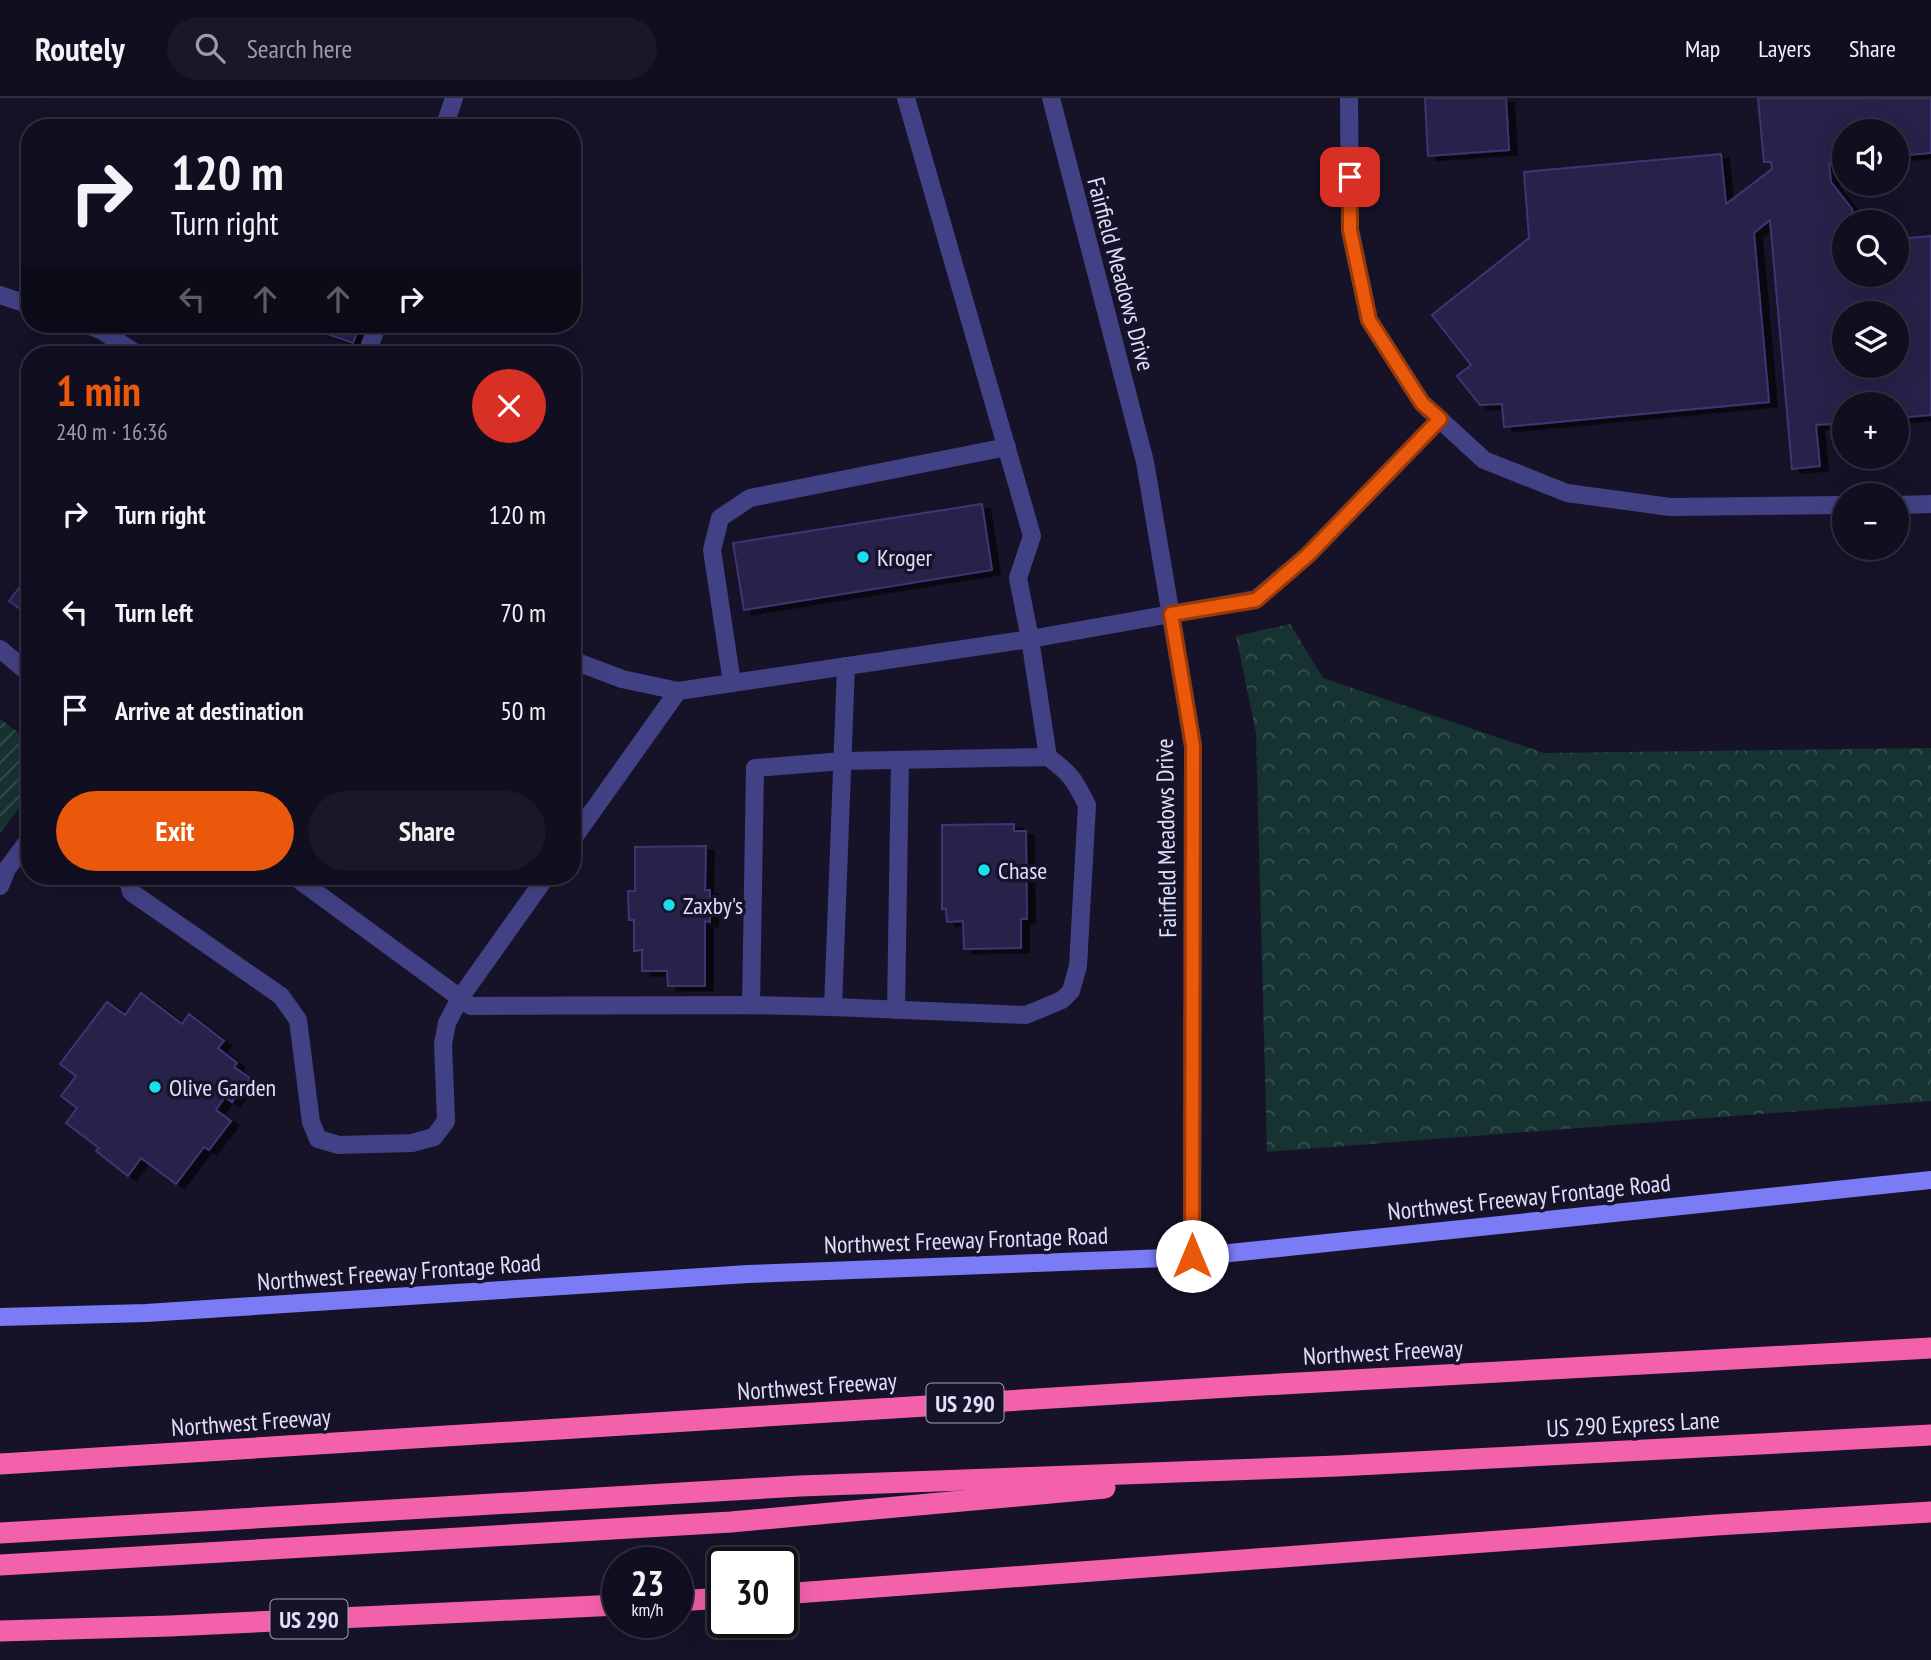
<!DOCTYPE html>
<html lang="en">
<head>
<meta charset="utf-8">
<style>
  body { margin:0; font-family:"PT Sans Narrow",sans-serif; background:#191728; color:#f1f3f6; height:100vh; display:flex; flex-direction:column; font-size:26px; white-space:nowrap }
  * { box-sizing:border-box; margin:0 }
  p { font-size:23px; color:#9c9ca4 }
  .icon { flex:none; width:38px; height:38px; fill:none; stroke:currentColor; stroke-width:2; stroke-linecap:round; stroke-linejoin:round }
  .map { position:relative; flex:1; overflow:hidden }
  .side { position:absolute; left:21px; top:248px; width:560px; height:539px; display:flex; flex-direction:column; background:#100e1f; border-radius:28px; box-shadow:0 7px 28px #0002,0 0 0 2px #302e3d }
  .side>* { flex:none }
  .hud { position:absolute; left:21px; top:21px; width:560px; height:214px; border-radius:28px; box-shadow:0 7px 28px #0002,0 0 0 2px #302e3d; background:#100e1f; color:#f1f3f6; overflow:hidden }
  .fabs { position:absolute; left:1832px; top:21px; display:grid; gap:14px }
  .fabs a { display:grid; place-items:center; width:77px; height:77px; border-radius:50%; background:#100e1f; box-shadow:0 7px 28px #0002,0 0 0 2px #302e3d; font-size:35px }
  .speed { position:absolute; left:602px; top:1449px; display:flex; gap:14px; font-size:35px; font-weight:700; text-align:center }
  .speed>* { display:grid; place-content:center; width:91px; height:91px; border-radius:50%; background:#100e1f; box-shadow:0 7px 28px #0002,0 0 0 2px #302e3d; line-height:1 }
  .speed small { font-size:18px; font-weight:400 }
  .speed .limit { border:4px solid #111; border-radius:10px; background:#fff; color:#111 }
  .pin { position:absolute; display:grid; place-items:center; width:60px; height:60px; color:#fff; margin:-30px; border-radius:14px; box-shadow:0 4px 10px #0006 }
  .me { position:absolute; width:77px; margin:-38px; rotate:0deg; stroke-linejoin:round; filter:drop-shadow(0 0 5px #0008) }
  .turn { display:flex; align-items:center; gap:24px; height:147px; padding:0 35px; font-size:32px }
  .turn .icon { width:91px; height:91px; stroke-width:2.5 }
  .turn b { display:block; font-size:49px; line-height:60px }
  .lanes { display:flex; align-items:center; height:66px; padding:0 35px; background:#0003; justify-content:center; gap:35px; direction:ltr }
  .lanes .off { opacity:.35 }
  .round { display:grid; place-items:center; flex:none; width:74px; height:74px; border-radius:37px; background:#191728 }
  .overview { display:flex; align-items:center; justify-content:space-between; height:119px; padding:0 35px }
  h1 { font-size:42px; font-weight:700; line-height:52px; color:#ea580c }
  .button { display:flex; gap:14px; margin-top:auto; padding:14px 35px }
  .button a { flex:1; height:80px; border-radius:42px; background:#ea580c; color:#fff; font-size:28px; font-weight:700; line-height:80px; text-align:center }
  .button a+a { background:#191728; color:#f1f3f6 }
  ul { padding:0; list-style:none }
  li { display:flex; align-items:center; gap:21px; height:98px; padding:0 35px }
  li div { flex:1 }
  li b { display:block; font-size:26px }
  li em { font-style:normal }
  header { display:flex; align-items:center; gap:42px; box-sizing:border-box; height:98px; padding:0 35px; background:#100e1f; border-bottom:2px solid #302e3d }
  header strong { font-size:33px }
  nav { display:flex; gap:38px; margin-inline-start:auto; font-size:24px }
  .search { width:490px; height:63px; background:#191728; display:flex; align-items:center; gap:18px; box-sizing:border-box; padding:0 24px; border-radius:38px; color:#9c9ca4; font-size:26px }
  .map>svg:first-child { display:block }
</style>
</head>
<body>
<header>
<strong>Routely</strong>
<div class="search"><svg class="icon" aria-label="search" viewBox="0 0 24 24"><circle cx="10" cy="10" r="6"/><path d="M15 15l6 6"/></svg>Search here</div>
<nav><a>Map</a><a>Layers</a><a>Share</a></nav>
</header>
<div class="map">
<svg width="1931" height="1562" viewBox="0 0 1931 1562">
  <defs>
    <pattern id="forest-crowns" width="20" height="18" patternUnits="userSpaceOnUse" patternTransform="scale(1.75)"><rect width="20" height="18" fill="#163331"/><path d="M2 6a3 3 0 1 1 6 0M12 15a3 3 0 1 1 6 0" fill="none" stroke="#385050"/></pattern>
    <pattern id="garden-furrows" width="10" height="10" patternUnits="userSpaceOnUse" patternTransform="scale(1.75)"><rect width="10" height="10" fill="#163331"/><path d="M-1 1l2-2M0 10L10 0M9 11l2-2" fill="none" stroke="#385050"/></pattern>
    <filter id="shadow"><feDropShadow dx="8" dy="4.5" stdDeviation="0" flood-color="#0009"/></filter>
  </defs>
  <rect width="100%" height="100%" fill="#161329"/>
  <polygon fill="url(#forest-crowns)" points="1290,526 1323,580 1544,655 1931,650 1931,1003 1267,1054 1256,635 1236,538"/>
  <polygon fill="url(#garden-furrows)" points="0,621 30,643 30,696 0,735"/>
  <g fill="#272049" stroke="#3f3473" stroke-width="2" fill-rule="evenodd" filter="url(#shadow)">
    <polygon points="1425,0 1506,0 1509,52 1428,58"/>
    <path d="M 1758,0 L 1931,0 L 1931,55 L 1897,58 L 1897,33 L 1844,33 L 1844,63 L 1829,65 L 1831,84 L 1852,111 L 1854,124 L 1844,124 L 1844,177 L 1897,177 L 1897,141 L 1931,138 L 1931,317 L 1897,320 L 1897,306 L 1844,306 L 1844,325 L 1816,327 L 1820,368 L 1792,371 L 1770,122 L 1754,135 L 1769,304 L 1504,329 L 1502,306 L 1480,307 L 1457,278 L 1471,267 L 1432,217 L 1529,140 L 1524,74 L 1721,56 L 1726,106 L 1772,71 L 1771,64 L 1764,64 ZM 1844,215 L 1897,215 L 1897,268 L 1844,268 Z"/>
    <polygon points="308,226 360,226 353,245 307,229"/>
    <polygon points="982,406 992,472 744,512 733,445"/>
    <polygon points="30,476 30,518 9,503"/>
    <polygon points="1014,726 1014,733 1026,733 1027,821 1021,821 1021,850 964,851 963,823 947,824 946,811 942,811 942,727"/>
    <polygon points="706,748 705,792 710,792 710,824 705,823 705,888 668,888 667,873 642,873 642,852 634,853 634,822 629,822 628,793 635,793 635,749"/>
    <polygon points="141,895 182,926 189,916 224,943 218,950 237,965 234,969 250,980 232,1004 225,999 216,1012 231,1023 209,1052 204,1049 176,1086 141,1060 128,1078 96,1053 99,1050 66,1025 77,1010 61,998 76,978 60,966 107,904 125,917"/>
  </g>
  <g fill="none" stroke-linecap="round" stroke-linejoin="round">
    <g stroke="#424185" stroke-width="18">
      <polyline points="1349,0 1350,132 1369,222 1422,305 1484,362 1567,395 1670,409 1844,407"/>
      <polyline points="444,30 454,0"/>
      <polyline points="0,197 30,207"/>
      <polyline points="83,226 101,232 138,257"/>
      <polyline points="366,257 378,226"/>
      <polyline points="1897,407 1931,406"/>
      <polyline points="0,551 30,576"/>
      <polyline points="572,562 622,581 678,593 1030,541 1256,501 1308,457 1440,321"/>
      <polyline points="732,585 712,452 720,420 750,400 1007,349"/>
      <polyline points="572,742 678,593"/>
      <polyline points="127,779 131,794 281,898 298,922 311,1024 318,1041 339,1047 412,1045 434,1039 446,1023 443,946 447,925 460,900 546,779"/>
      <polyline points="295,779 471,908 751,907 833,909 846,568"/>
      <polyline points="0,788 7,771 30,740"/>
      <polyline points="751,907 755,670 843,663 1048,659 1030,541 1018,480 1032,438 906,0"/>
      <path d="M 833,909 L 1026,917 L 1062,902 L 1071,893 L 1078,868 L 1087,707 C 1074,681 1071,676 1048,659"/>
      <polyline points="896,912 900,662"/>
    </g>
    <polyline stroke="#424185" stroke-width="18" points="1051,0 1145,364 1193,648 1192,1159"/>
    <polyline stroke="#7b7bf6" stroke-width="18" points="0,1219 146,1215 748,1176 1192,1159 1931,1082"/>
    <g stroke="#f461ab" stroke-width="21">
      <polyline points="0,1366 1245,1288 1931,1250"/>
      <polyline points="0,1435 800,1388 1338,1368 1931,1337"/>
      <polyline points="0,1467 731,1424 1105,1390"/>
      <polyline points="782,1496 1716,1427 1931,1414"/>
      <polyline points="677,1503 723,1500"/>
      <polyline points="0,1533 170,1528 618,1507"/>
    </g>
  </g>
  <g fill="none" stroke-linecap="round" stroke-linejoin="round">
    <defs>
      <polyline id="route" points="1192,1158 1193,648 1171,516 1256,502 1308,457 1440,321 1422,305 1369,222 1350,132 1350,79"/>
    </defs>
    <use href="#route" stroke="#983908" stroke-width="18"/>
    <use href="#route" stroke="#ea580c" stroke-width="12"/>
  </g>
  <g fill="#17dfef" stroke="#161329" stroke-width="2.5">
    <circle cx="863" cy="459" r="7"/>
    <circle cx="984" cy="772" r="7"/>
    <circle cx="669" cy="807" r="7"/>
    <circle cx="155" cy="989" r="7"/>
  </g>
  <g text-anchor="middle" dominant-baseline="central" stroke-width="7" stroke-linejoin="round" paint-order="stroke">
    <g fill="#161329" stroke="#a3a0bd" stroke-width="2">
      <rect x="926.5" y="1285.5" width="77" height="39" rx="5"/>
      <rect x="270.5" y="1501.5" width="77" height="39" rx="5"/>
    </g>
    <g font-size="23" font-weight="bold" fill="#e0ddfd">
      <text x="965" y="1305">US 290</text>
      <text x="309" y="1521">US 290</text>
    </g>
    <g font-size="24" fill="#e0ddfd" stroke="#161329">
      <text transform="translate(1121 176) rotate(75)">Fairfield Meadows Drive</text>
      <text transform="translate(1166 740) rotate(-91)">Fairfield Meadows Drive</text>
      <text transform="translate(1529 1099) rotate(-6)">Northwest Freeway Frontage Road</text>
      <text transform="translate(966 1142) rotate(-2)">Northwest Freeway Frontage Road</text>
      <text transform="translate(399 1174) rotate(-4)">Northwest Freeway Frontage Road</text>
      <text transform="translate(1383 1254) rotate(-3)">Northwest Freeway</text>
      <text transform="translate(817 1288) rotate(-4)">Northwest Freeway</text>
      <text transform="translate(251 1324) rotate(-4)">Northwest Freeway</text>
      <text transform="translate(1633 1326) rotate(-3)">US 290 Express Lane</text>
    </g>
    <g font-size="24" fill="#e0ddfd" stroke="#161329" text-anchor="start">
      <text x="877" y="459">Kroger</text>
      <text x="998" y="772">Chase</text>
      <text x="683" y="807">Zaxby's</text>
      <text x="169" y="989">Olive Garden</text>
    </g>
  </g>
</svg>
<div class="fabs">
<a><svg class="icon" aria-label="sound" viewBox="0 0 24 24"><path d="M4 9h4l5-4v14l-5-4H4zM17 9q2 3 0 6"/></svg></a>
<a><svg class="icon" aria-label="search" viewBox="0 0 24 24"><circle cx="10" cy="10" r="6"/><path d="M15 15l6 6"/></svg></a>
<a><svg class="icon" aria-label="layers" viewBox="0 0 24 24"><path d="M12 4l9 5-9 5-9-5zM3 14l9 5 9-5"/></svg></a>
<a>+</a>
<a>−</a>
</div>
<div class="speed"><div>23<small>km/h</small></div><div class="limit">30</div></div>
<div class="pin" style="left:1350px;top:79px;background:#d93025"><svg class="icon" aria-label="arrive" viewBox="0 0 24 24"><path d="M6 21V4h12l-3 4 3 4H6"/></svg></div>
<svg class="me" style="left:1192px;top:1158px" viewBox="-20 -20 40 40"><circle r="19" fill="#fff"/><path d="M0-13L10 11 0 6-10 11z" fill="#ea580c"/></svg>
<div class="hud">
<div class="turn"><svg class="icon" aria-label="right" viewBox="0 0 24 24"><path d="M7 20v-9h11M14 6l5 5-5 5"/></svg><div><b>120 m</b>Turn right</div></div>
<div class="lanes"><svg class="icon off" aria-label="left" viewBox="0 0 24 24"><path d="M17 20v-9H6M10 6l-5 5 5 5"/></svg><svg class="icon off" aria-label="ahead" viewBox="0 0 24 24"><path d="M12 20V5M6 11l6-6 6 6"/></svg><svg class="icon off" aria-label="ahead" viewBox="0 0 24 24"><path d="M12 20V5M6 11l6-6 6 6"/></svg><svg class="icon" aria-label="right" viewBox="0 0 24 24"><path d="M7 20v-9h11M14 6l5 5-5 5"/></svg></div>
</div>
<section class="side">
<div class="overview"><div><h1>1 min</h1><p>240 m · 16:36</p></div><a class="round" style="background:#d93025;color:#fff"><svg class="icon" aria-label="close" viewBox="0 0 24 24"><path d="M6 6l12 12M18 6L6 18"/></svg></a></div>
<ul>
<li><svg class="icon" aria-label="right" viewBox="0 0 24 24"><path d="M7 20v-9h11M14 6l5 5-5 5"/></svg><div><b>Turn right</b></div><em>120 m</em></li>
<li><svg class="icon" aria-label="left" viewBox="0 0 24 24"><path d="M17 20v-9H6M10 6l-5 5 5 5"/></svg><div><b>Turn left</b></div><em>70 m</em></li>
<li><svg class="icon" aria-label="arrive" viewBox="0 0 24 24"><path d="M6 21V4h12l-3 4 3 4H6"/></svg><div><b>Arrive at destination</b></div><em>50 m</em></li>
</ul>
<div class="button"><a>Exit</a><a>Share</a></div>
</section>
</div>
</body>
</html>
